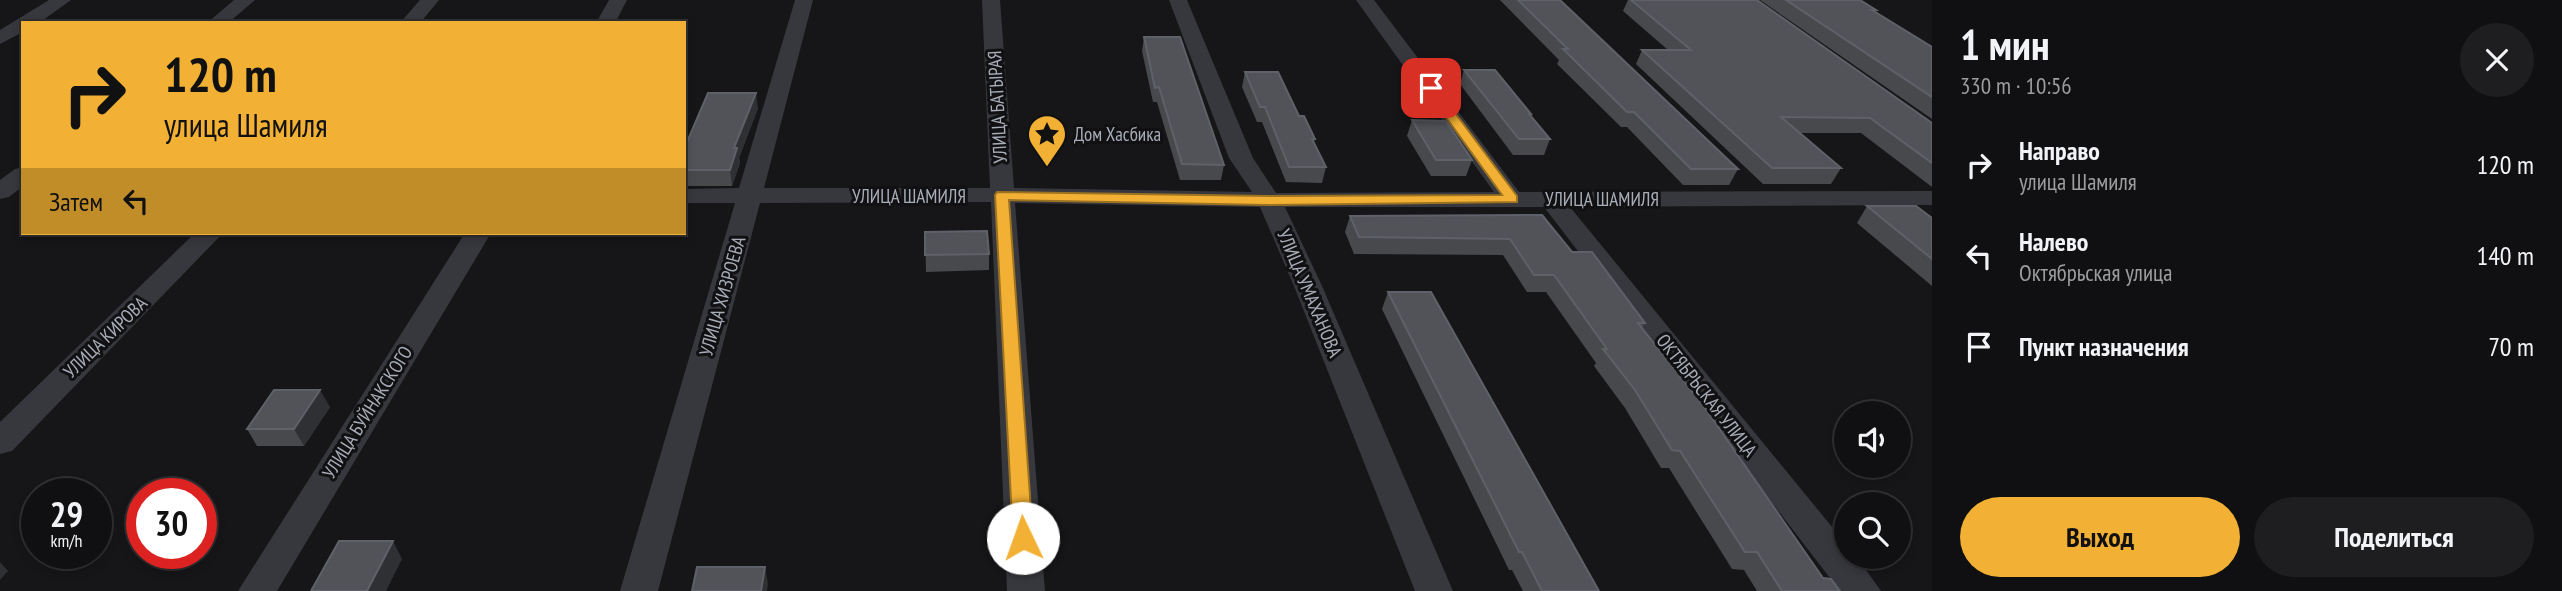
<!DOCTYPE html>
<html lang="ru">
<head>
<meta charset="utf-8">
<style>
  body { margin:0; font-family:"PT Sans Narrow",sans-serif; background:#1e1e20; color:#f1f3f6; height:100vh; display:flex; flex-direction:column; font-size:26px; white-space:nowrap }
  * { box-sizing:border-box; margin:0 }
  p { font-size:23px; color:#9c9d9f }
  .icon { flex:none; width:38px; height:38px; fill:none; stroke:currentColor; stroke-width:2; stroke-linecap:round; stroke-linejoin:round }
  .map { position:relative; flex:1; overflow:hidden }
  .details { display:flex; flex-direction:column; background:#101012; width:630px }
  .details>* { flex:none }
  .hud { position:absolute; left:21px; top:21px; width:665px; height:214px; border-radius:0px; box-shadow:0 4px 10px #0003,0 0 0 2px #303032; background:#f2b134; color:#111; overflow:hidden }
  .tools { position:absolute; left:1834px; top:401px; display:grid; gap:14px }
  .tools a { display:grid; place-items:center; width:77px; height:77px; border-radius:50%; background:#101012; box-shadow:0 4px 10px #0003,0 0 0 2px #303032; font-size:35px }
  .speed { position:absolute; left:21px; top:478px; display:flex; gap:14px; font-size:35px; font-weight:700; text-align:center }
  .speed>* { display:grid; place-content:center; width:91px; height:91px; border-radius:50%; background:#101012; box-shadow:0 4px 10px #0003,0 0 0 2px #303032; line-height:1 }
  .speed small { font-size:18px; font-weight:400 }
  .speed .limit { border:10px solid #d22; background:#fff; color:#111 }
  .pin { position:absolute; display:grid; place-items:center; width:60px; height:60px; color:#fff; margin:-30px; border-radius:14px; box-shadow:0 4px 10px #0006 }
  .me { position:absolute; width:77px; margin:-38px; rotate:357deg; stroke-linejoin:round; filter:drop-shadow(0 0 5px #0008) }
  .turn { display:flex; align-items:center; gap:24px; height:147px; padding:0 28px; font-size:32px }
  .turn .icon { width:91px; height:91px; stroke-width:2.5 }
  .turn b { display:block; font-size:49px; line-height:60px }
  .then { display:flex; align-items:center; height:66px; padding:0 28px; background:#0003; gap:14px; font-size:26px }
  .round { display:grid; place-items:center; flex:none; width:74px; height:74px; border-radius:37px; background:#1e1e20 }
  .headline { display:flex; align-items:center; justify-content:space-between; height:119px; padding:0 28px }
  h1 { font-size:42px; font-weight:700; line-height:52px }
  .cta { display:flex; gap:14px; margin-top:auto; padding:14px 28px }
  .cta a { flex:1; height:80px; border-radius:42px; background:#f2b134; color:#111; font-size:28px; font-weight:700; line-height:80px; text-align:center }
  .cta a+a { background:#1e1e20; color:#f1f3f6 }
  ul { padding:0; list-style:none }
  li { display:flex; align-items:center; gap:21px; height:91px; padding:0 28px }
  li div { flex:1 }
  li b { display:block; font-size:26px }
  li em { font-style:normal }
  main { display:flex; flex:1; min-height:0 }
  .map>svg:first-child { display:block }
</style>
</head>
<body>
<main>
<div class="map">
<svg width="1932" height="591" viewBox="0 0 1932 591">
  <rect width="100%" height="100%" fill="#161618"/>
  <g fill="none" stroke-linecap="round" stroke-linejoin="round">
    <g fill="#37383d" fill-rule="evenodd">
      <polygon points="49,0 71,0 39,23 23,23 23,32 0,44 0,30"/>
      <polygon points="234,0 255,0 228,23 207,23"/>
      <polygon points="420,0 439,0 420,23 400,23"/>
      <polygon points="609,0 627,0 615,23 596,23"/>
      <polygon points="795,0 813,0 764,188 990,188 982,0 1000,0 1014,188 1252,192 1229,158 1169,0 1187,0 1253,158 1276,193 1494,192 1356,0 1374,0 1519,192 1932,191 1932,205 1570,207 1846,544 1846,556 1856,556 1881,591 1840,591 1544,207 1285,207 1322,286 1453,591 1415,591 1294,286 1260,207 1015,203 1045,591 1007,591 991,202 760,203 658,591 620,591 735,203 684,203 684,189 739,188"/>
      <polygon points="23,167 23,186 9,197 0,199 0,180 15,169"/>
      <polygon points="195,233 223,233 12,451 0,454 0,422"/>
      <polygon points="465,233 491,233 277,591 238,591"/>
    </g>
  </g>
  <g fill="#47494d">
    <polygon points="1500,0 1560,0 1738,169 1729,185 1683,185 1627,127 1621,127 1557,64 1559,60"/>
    <polygon points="1628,0 1757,0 1932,123 1932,187 1861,133 1799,133 1841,168 1831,184 1763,184 1636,64 1642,50 1668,50 1623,11"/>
    <polygon points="1760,0 1860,0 1876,10 1875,12 1932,47 1932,119"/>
    <polygon points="1144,37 1224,165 1221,180 1180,180 1157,102 1153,102 1142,51"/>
    <polygon points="1464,70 1531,114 1531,116 1550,139 1544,155 1513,155 1460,84"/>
    <polygon points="1245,72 1299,116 1315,139 1314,142 1326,167 1322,183 1286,182 1262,122 1257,122 1242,87"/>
    <polygon points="758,108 739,158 740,163 732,186 684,186 684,149"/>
    <polygon points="1412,120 1472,160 1466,176 1431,176 1407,136"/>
    <polygon points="1867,206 1932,218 1932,286 1857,223"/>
    <polygon points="1542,215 1572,252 1645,323 1642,328 1823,578 1840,591 1757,591 1744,570 1732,569 1669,468 1661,468 1625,408 1594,366 1596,363 1546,292 1527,292 1503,255 1354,254 1345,232 1350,216"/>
    <polygon points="925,232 989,254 989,270 926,272"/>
    <polygon points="1388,292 1599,591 1523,591 1512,570 1509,570 1382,309"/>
    <polygon points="330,407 304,446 257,446 247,429"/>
  </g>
  <g fill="#2f3033">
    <polygon points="756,93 758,108 739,158 740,163 732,186 730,170 734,148"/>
    <polygon points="320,390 330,407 304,446 294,429"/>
    <polygon points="393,541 402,559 386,591 367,591"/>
    <polygon points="0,562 8,571 0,580"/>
    <polygon points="765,567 768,584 767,591 761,591"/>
  </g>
  <g fill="#525359" stroke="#5f6168" stroke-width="2">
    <polygon points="1518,0 1560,0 1738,169 1691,169 1634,112 1627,112 1563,49 1568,49"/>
    <polygon points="1631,0 1757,0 1932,123 1932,163 1870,118 1781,117 1841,168 1772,168 1642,50 1691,50"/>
    <polygon points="1786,0 1860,0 1876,10 1872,10 1932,47 1932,97"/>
    <polygon points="1144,37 1180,37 1224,165 1182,164 1159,87 1155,88"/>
    <polygon points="1464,70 1495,70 1531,114 1529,114 1550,139 1519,139"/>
    <polygon points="1245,72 1278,72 1299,116 1304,116 1315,139 1312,139 1326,167 1289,167 1265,107 1260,107"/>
    <polygon points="708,93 756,93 734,148 737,148 730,170 684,170 684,149"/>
    <polygon points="1412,120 1446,121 1472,160 1436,160"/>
    <polygon points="1867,206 1916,206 1932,218 1932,259"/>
    <polygon points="1542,215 1572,252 1592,252 1645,323 1638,323 1705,408 1823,578 1831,579 1840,591 1782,591 1757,552 1745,552 1680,451 1672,450 1635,390 1603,349 1607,349 1554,275 1534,275 1510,239 1359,237 1350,216"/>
    <polygon points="987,231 989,254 925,255 925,232"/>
    <polygon points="1388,292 1431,292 1599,591 1542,591 1522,552 1519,552"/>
    <polygon points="274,390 320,390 294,429 247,429"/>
    <polygon points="339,541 393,541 367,591 311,591"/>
    <polygon points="697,567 765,567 761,591 692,591"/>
  </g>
  <polygon fill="#f2b134" stroke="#9d7322" stroke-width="2" points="1431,85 1435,86 1517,196 1517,202 1269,205 1009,200 1033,538 1030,544 1023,547 1016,544 1013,538 995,195 997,192 1269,196 1502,195 1425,88"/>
  <defs>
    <symbol id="sight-pin" viewBox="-11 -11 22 30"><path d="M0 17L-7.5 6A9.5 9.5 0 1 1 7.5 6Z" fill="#f2b134" stroke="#111113"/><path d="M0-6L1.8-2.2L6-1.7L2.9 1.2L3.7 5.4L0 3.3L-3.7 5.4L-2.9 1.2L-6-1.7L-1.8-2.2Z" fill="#111"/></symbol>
  </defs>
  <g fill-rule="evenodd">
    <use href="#sight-pin" x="1025" y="112" width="44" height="60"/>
  </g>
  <g text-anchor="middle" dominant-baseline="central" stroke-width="6" stroke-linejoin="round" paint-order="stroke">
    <g font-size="19" fill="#a8adb8" stroke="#111113">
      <text transform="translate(997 107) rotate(-93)">УЛИЦА БАТЫРАЯ</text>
      <text x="909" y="196">УЛИЦА ШАМИЛЯ</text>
      <text x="1602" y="199">УЛИЦА ШАМИЛЯ</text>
      <text transform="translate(1310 293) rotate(67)">УЛИЦА УМАХАНОВА</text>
      <text transform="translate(722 296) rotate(-74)">УЛИЦА ХИЗРОЕВА</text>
      <text transform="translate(105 337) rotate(-44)">УЛИЦА КИРОВА</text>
      <text transform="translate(1707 395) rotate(52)">ОКТЯБРЬСКАЯ УЛИЦА</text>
      <text transform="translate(367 412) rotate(-58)">УЛИЦА БУЙНАКСКОГО</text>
    </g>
    <g font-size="19" fill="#a8adb8" stroke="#111113" text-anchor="start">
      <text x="1074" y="134">Дом Хасбика</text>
    </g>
  </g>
</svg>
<div class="tools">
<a><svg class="icon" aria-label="sound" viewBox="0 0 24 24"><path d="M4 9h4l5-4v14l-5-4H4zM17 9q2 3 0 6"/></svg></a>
<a><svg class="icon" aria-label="search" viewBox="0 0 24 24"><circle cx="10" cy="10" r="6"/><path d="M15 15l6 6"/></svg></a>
</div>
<div class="speed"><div>29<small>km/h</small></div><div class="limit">30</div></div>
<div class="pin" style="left:1431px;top:88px;background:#d93025"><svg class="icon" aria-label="arrive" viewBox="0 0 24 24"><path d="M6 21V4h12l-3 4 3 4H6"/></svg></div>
<svg class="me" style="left:1023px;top:538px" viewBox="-20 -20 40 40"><circle r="19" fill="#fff"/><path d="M0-13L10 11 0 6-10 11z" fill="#f2b134"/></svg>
<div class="hud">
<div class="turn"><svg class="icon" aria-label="right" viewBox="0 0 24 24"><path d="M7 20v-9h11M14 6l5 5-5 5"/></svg><div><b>120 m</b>улица Шамиля</div></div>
<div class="then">Затем<svg class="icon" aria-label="left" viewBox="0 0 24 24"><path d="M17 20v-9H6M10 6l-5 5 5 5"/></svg></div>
</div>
</div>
<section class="details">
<div class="headline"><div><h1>1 мин</h1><p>330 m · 10:56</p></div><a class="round"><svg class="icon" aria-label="close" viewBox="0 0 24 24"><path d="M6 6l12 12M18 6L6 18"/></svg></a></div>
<ul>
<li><svg class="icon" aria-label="right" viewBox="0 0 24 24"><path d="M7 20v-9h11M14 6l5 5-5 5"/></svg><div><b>Направо</b><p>улица Шамиля</p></div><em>120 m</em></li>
<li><svg class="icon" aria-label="left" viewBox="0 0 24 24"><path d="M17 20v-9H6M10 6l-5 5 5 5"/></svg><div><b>Налево</b><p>Октябрьская улица</p></div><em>140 m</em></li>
<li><svg class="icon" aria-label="arrive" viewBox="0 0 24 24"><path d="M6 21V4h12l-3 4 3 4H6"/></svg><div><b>Пункт назначения</b></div><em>70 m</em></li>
</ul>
<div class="cta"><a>Выход</a><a>Поделиться</a></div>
</section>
</main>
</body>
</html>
